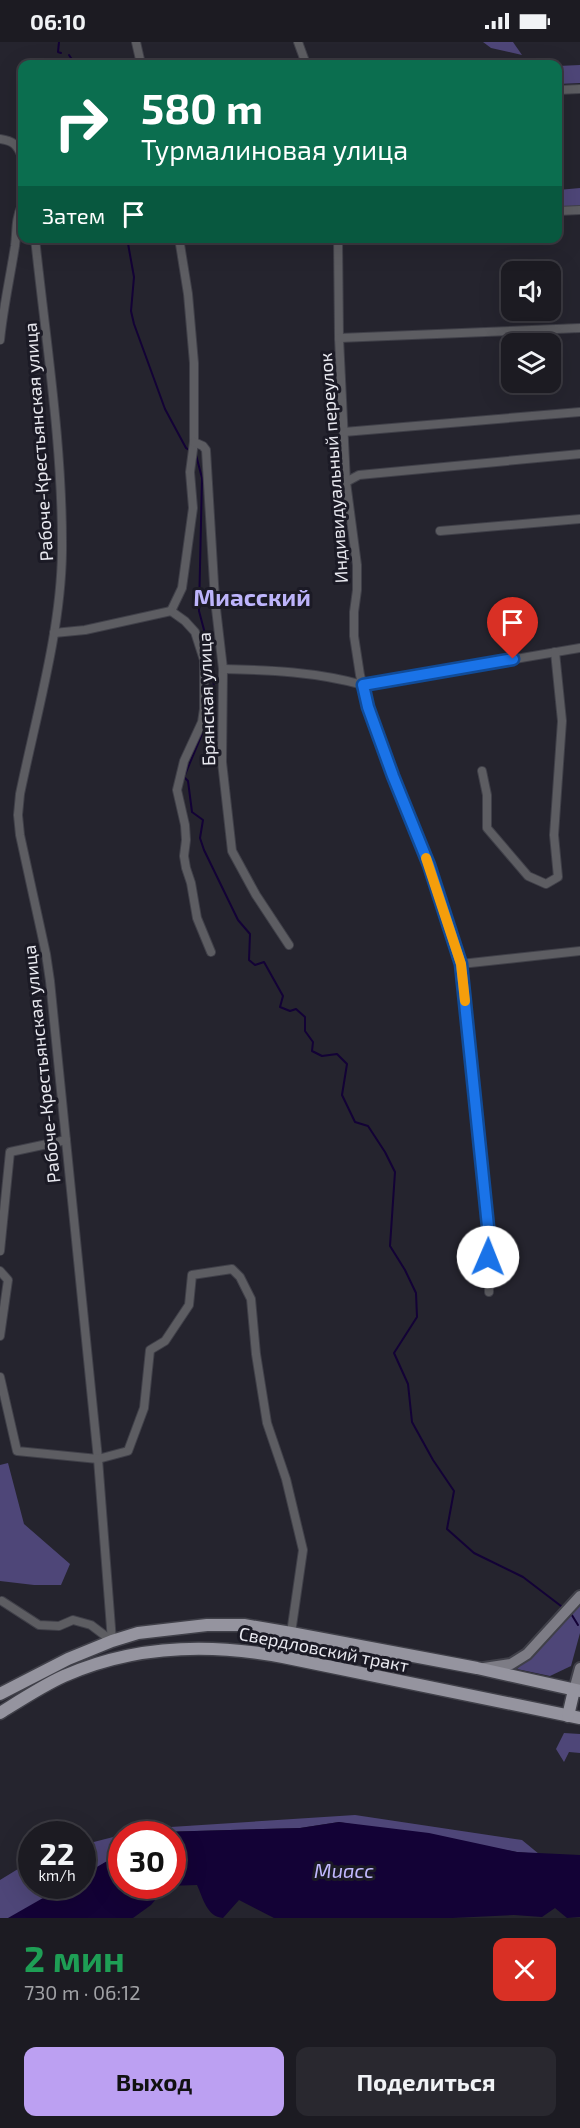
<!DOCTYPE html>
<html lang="ru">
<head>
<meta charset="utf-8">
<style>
  body { margin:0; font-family:"Exo 2",sans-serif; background:#29282f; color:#f1f3f6; height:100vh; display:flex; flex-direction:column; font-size:22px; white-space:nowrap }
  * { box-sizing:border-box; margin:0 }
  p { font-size:20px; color:#a0a1a5 }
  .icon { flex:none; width:33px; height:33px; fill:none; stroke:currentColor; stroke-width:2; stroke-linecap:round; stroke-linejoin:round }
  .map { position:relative; height:1876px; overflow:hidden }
  .side { display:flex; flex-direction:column; background:#1c1b22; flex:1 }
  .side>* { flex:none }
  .top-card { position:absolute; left:18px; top:18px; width:544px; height:183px; border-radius:12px; box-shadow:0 6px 24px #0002,0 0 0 2px #3a3940; background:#0b6e4f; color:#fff; overflow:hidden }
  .tools { position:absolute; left:501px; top:219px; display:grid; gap:12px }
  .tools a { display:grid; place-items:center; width:60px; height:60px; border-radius:12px; background:#1c1b22; box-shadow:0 6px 24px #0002,0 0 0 2px #3a3940; font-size:30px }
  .speed { position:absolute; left:18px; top:1779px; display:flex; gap:12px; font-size:30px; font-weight:700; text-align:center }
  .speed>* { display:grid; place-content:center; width:78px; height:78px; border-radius:50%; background:#1c1b22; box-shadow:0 6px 24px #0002,0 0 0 2px #3a3940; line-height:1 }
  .speed small { font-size:15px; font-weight:400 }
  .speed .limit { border:9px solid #d22; background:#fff; color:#111 }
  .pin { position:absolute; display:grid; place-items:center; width:51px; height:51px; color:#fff; margin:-62px -26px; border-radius:50% 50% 50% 0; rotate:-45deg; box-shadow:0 0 6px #0007 }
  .pin .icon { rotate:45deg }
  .me { position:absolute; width:66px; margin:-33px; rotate:1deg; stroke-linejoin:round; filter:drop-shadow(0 0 4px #0008) }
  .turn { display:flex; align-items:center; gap:21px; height:126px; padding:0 24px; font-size:27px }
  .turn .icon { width:78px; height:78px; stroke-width:2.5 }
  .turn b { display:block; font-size:42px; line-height:51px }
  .then { display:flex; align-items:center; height:57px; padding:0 24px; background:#0003; gap:12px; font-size:22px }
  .round { display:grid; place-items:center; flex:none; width:63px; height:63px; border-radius:12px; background:#29282f }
  .headline { display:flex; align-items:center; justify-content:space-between; height:102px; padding:0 24px }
  h1 { font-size:36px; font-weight:700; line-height:45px; color:#1e9e55 }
  .cta { display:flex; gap:12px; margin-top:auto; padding:12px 24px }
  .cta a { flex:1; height:69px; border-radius:12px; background:#bca0f2; color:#111; font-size:24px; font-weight:700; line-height:69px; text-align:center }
  .cta a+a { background:#29282f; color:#f1f3f6 }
  .status { display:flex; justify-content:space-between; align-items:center; height:42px; padding:0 30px; background:#1c1b22; direction:ltr }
  .status svg { height:16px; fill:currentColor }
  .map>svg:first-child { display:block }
</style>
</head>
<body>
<div class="status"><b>06:10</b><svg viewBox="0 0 49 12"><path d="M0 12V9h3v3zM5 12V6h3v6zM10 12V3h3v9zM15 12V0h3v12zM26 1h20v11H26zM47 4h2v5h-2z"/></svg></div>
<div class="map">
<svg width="580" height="1876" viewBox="0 0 580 1876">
  <rect width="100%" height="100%" fill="#25242e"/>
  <g fill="#4e4678">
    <polygon points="483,0 513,0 522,13 491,6"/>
    <polygon points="580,23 580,41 558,42 558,24"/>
    <polygon points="580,146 580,164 558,165 558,148"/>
    <polygon points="8,1421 24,1482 70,1522 61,1543 34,1543 0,1539 0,1423"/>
    <polygon points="580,1562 580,1591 571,1624 550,1634 517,1627"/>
    <polygon points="564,1691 580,1692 580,1711 569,1710 564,1720 556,1707"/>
    <polygon points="355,1773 522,1798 539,1812 517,1810 339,1780 300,1786 160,1790 156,1792 126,1792 155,1786"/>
    <polygon points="121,1793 121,1811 83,1834 82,1803"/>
    <polygon points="31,1819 32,1844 67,1844 15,1876 0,1876 0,1838"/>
  </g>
  <path fill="#130236" d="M 339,1780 L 429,1791 L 517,1810 L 580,1813 L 580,1875 L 567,1876 L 555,1866 L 542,1875 L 514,1873 L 452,1876 L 274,1876 L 239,1858 L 223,1876 C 207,1875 203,1856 197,1843 L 167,1844 L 151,1863 L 133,1876 L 8,1876 L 64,1844 L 82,1844 L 83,1833 L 121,1811 L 122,1844 L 172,1844 L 172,1792 L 156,1792 L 160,1790 L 300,1786 Z"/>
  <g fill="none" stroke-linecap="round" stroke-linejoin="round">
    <g stroke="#130236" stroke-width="2">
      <polyline points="59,0 58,10 61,11"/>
      <polyline points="69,13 75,22"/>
      <polyline points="127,196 134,235 131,269 134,282 165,367 186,406 192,410"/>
      <polyline points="196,413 202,436 199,569 212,618 215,661 184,735 188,739 192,770 203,778 200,796 204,808 238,878 250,892 249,918 255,923 264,920 283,954 280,965 290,969 296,967 305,975 305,989 313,1000 312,1009 322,1014 337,1012 347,1022 342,1053 355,1080 368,1084 385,1110 395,1130 390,1204 405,1228 416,1251 417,1275 394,1311 408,1342 412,1380 433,1418 454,1449 447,1487 474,1511 523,1535 561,1564"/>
      <polyline points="570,1570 578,1583"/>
    </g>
    <defs>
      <g id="street">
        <polyline points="136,0 141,22"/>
        <polyline points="298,0 306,22"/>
        <polyline points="558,48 580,47"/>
        <path d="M 0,97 C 13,99 17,102 22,115"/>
        <polyline points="558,169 580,168"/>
        <path d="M 35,196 C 46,300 63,406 62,510 C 61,589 36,674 20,752 L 18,773 L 20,793 L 46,912 L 50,939 L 98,1417 L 112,1599"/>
        <polyline points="179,196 188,252 194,321 194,400 190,430 193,466 182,546 171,569 185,579 195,590 204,618 204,667 202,680 184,719 177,748 185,783 186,798 184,814 186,826 191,841 197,876 211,910"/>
        <polyline points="338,196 339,296 346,440 357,523 357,548 354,570 354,594 360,633 368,665 393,734 429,823 461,922 490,1204 488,1215 489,1250"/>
        <polyline points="339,296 580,286"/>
        <path d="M 0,298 C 3,267 10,236 15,204 C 17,189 15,178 22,163"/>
        <polyline points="344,390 580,370"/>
        <polyline points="194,400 203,404 206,408 215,558 223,627 222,720 232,809 256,853 289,903"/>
        <polyline points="346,440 359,433 580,412"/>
        <polyline points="440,489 580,477"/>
        <polyline points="54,591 85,588 171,569"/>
        <path d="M 223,627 C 270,628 317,630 363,643 L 580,606"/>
        <polyline points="482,729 487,753 487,786 528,834 546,842 558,835 554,793 562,679 555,610"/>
        <polyline points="461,922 580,909"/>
        <polyline points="0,1209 10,1110 66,1098"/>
        <polyline points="0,1229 8,1238 0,1294"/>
        <polyline points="0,1335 17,1409 98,1417 128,1409 144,1366 150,1308 165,1299 189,1263 192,1233 232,1227 240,1235 251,1257 256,1312 267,1381 286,1437 303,1508 291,1591"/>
        <polyline points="2,1559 39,1583 59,1584 73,1578 91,1583 112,1599"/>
      </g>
      <g id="secondary">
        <polyline points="484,1626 511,1622 527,1612 580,1554"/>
        <polyline points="574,1648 580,1626"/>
      </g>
      <g id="primary">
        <polyline points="0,1652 68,1617 112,1599 138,1591 207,1583 244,1583 291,1591 477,1626 580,1649"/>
        <path d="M 0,1671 C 21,1658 42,1644 64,1634 C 134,1603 209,1601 283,1615 L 580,1676"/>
        <polyline points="568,1674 574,1648"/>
      </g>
    </defs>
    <use href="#street" stroke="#404049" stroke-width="10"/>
    <use href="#secondary" stroke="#404049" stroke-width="14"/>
    <use href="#primary" stroke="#404049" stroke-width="15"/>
    <use href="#street" stroke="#5d5d62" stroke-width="8"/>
    <use href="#secondary" stroke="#7d7c85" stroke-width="10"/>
    <use href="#primary" stroke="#95949f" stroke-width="12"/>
  </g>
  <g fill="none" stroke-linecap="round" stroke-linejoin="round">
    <defs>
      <polyline id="route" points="488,1215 490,1204 461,922 429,823 393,734 368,665 363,643 513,617"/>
    </defs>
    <use href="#route" stroke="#114b97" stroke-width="15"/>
    <use href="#route" stroke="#1a73e8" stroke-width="10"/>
    <polyline stroke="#f59e0b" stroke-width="10" points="426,816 461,922 465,959"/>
  </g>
  <g text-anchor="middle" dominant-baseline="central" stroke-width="6" stroke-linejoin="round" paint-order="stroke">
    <g font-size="18" fill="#e9e9f0" stroke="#1b1a25">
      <text transform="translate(38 400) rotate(-94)">Рабоче-Крестьянская улица</text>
      <text transform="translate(333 426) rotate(-94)">Индивидуальный переулок</text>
      <text transform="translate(206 657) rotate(-92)">Брянская улица</text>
      <text transform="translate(41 1022) rotate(-96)">Рабоче-Крестьянская улица</text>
      <text transform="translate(324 1607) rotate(11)">Свердловский тракт</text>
    </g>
    <g font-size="20" font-style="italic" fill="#c1b8fe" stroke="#1b1a25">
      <text x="344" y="1828">Миасс</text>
    </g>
    <g font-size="24" font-weight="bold" fill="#bdb4fb" stroke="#1b1a25">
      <text x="252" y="554">Миасский</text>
    </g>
  </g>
</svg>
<div class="tools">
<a><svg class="icon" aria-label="sound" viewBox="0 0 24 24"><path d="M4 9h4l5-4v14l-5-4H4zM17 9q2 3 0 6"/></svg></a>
<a><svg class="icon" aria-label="layers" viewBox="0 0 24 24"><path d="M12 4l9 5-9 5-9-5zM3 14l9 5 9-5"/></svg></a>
</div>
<div class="speed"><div>22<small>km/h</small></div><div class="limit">30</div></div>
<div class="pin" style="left:513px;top:617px;background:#d93025"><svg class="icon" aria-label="arrive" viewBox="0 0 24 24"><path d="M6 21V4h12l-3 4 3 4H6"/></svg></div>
<svg class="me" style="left:488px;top:1215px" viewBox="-20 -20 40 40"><circle r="19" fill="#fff"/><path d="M0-13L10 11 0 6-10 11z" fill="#1a73e8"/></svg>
<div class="top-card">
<div class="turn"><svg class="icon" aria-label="right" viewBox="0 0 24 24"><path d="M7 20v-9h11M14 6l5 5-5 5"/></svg><div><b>580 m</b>Турмалиновая улица</div></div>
<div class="then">Затем<svg class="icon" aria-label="arrive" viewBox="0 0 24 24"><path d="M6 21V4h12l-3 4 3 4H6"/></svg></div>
</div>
</div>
<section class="side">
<div class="headline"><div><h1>2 мин</h1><p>730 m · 06:12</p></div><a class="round" style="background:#d93025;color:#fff"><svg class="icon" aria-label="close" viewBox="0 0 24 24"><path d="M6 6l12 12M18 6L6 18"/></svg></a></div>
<div class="cta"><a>Выход</a><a>Поделиться</a></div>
</section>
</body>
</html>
